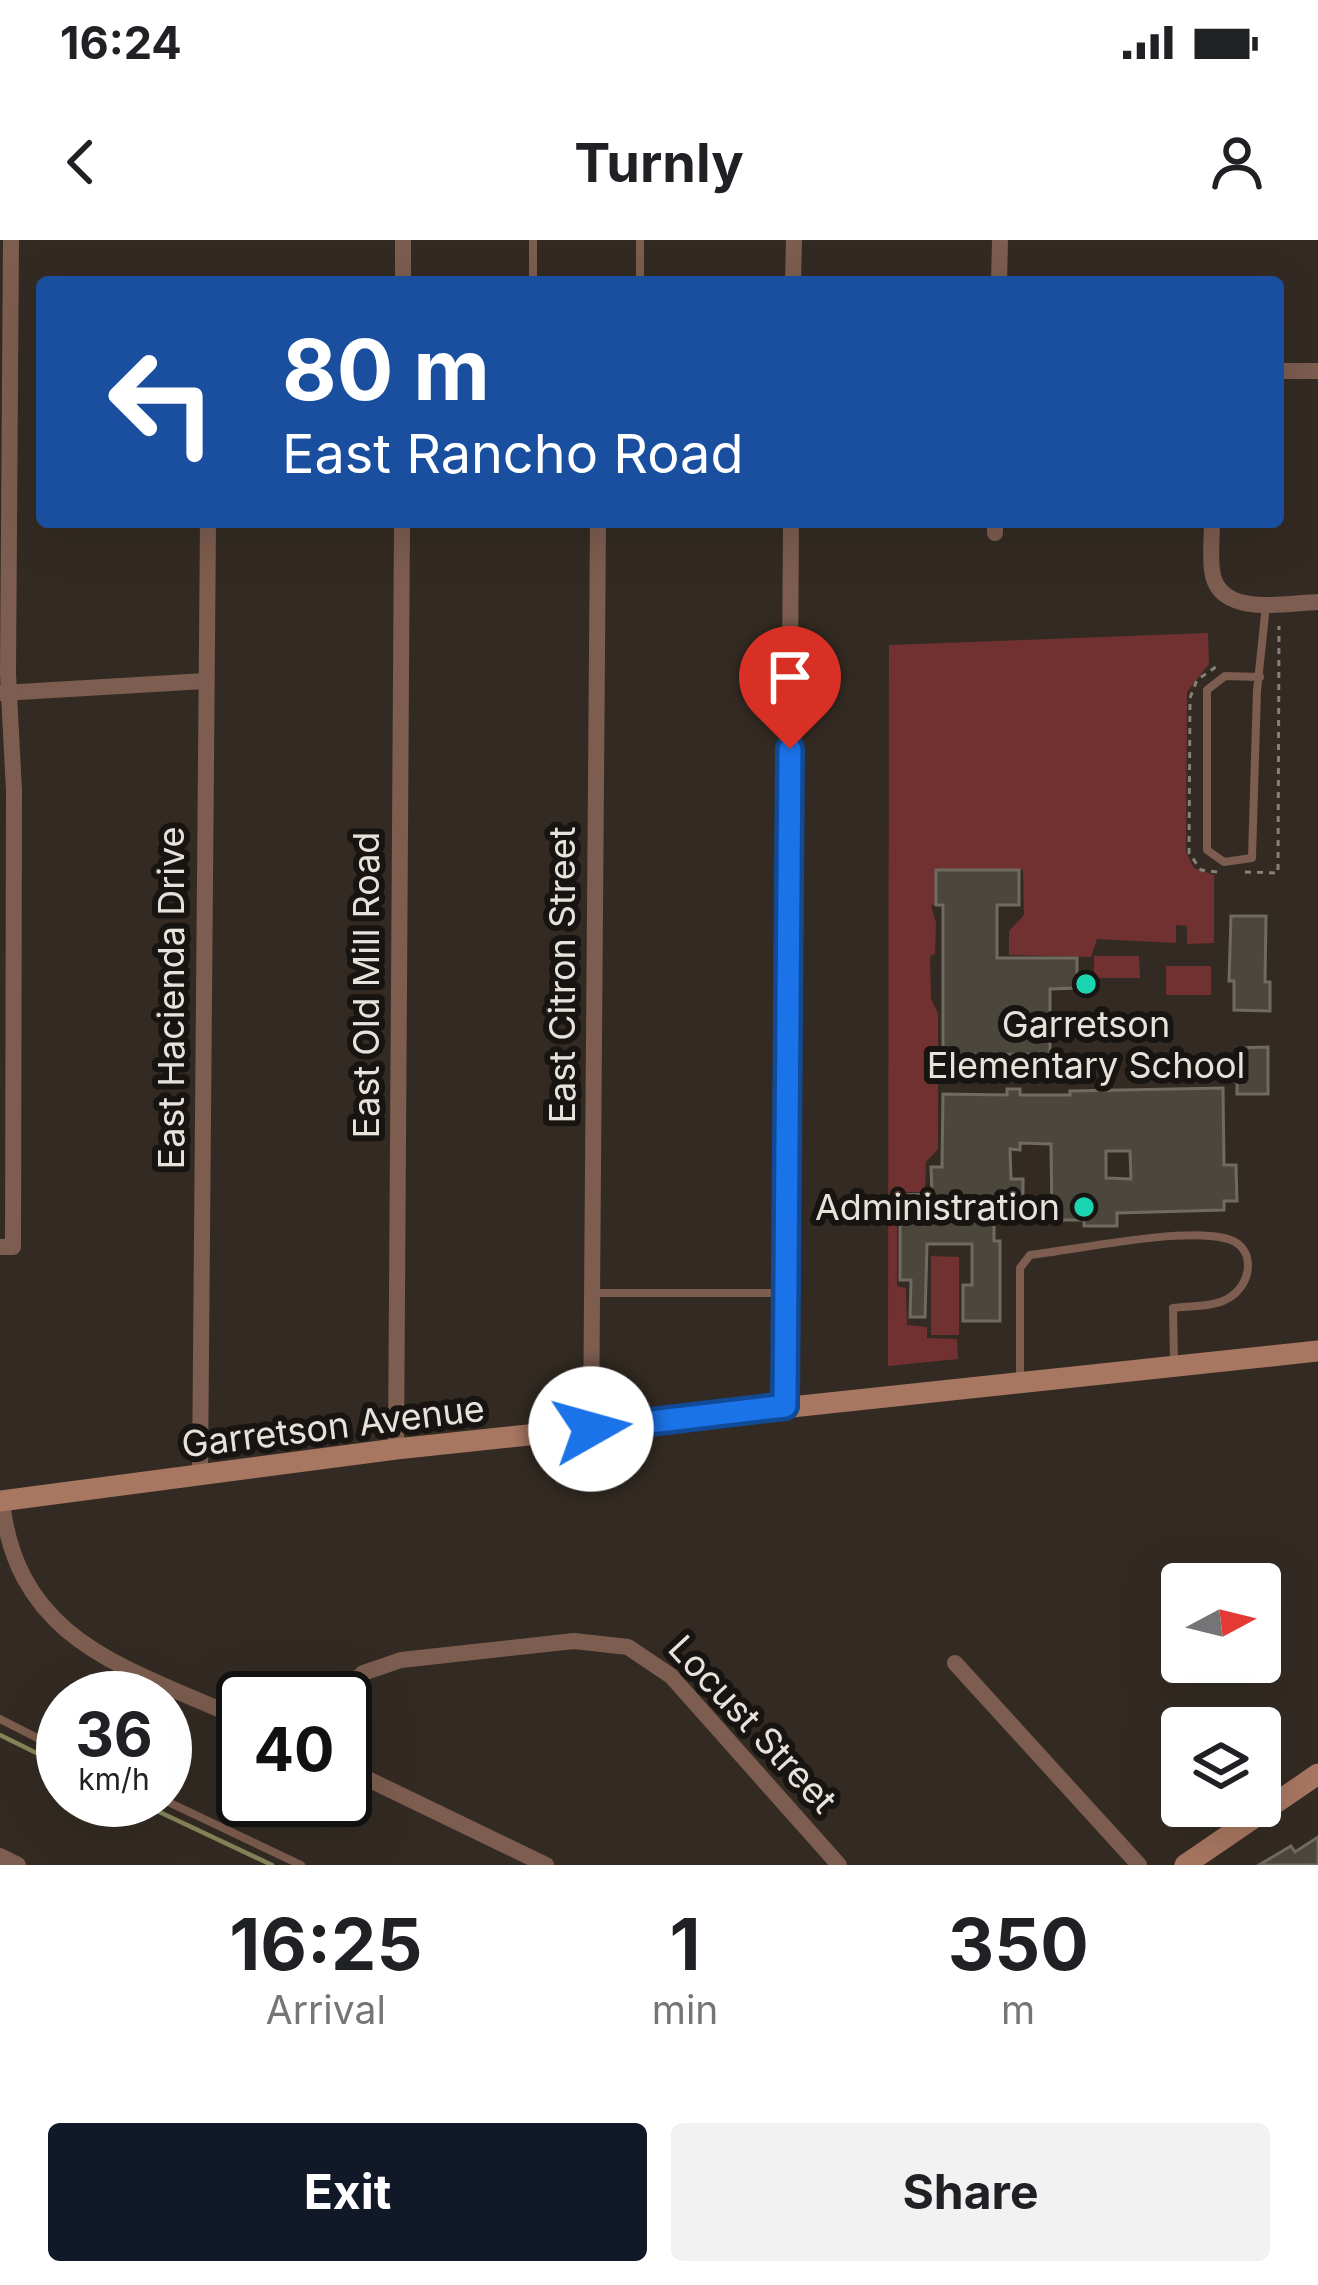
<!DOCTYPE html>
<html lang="en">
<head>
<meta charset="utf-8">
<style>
  body { margin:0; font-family:Inter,sans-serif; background:#f2f2f2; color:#202124; height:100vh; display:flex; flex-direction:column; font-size:45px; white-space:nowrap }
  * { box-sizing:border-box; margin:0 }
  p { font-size:39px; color:#757577 }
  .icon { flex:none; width:66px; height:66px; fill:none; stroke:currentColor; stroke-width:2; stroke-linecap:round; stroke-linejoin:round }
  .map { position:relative; height:1625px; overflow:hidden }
  .sheet { display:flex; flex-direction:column; background:#fff; flex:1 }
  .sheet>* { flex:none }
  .hud { position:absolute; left:36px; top:36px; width:1248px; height:252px; border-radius:12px; box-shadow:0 12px 48px #0002; background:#1a4fa0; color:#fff; overflow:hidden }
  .needle { width:78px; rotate:83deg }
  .controls { position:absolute; left:1161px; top:1323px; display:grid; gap:24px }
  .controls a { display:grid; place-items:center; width:120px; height:120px; border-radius:12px; background:#fff; box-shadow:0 12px 48px #0002; font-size:60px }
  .speed { position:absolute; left:36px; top:1431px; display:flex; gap:24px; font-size:60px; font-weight:700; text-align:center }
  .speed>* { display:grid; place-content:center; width:156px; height:156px; border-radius:50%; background:#fff; box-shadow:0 12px 48px #0002; line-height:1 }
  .speed small { font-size:30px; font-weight:400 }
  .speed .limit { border:6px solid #111; border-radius:18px; background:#fff; color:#111 }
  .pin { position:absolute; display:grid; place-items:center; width:102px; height:102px; color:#fff; margin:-123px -51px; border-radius:50% 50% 50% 0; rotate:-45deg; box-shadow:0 0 12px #0007 }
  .pin .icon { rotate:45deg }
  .me { position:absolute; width:132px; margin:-66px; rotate:83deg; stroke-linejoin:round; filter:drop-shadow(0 0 9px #0008) }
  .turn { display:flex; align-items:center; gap:42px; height:252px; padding:0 48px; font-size:54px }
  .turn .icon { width:156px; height:156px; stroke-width:2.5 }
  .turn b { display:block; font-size:84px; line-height:102px }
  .eta { display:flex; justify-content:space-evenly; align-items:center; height:204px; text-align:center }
  .eta b { font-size:72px; font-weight:700; line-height:84px }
  .cta { display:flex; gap:24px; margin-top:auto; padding:24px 48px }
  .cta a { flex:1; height:138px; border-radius:12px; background:#111827; color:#fff; font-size:48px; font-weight:700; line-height:138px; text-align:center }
  .cta a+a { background:#f2f2f2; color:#202124 }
  .status { display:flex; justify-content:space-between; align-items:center; height:84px; padding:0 60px; background:#fff; direction:ltr }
  .status svg { height:33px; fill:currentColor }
  header { display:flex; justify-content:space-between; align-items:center; height:156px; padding:0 48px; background:#fff; font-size:54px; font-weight:700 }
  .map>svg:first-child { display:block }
</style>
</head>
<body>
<div class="status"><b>16:24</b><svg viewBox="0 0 49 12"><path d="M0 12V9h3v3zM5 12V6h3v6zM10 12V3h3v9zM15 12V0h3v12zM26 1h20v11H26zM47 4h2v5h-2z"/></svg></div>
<header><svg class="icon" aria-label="back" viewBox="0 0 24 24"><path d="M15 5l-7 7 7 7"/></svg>Turnly<svg class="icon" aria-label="person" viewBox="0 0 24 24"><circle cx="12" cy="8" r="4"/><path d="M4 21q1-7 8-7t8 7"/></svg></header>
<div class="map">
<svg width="1318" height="1625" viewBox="0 0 1318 1625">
  <rect width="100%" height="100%" fill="#332b23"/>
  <g fill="#713130">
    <polygon points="1208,393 1209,424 1187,452 1186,612 1194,628 1214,635 1214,703 1187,704 1187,686 1176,685 1176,703 1097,699 1091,717 1009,715 1009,691 1024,675 1023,630 936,630 936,665 931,665 936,683 935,714 930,716 931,759 938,773 938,909 926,922 925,952 897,952 897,1046 906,1048 907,1085 927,1087 927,1098 957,1099 958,1119 888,1126 889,405"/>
    <polygon points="1094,716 1139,716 1140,738 1094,738"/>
    <rect x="1166" y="726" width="45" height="29"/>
    <polygon points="931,1016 959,1017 959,1095 931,1095"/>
  </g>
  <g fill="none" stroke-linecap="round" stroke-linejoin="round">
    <g stroke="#878659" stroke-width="4.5">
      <polyline points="0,1495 63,1526"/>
      <polyline points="134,1560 272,1625"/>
    </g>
  </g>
  <g fill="#4b473d" stroke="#6f6b60" stroke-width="3" fill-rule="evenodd">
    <polygon points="936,630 1019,630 1019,665 997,665 997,718 1077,718 1077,748 1050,749 1050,814 943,815 943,665 936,665"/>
    <polygon points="1231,676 1266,676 1265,742 1270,742 1270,771 1234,770 1234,741 1229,741"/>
    <polygon points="1268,807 1268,854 1237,854 1237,808"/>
    <path d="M 1223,848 L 1224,925 L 1236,925 L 1237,961 L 1224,961 L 1224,970 L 1117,973 L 1117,986 L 1084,986 L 1084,980 L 1052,980 L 1051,904 L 1020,903 L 1020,910 L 1010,909 L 1011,939 L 1023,939 L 1023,956 L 1011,957 L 1011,963 L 994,963 L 994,1001 L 1000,1001 L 1000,1081 L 963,1081 L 963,1045 L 972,1045 L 972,1004 L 927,1004 L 925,1077 L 910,1077 L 911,1040 L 900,1040 L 900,955 L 932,954 L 931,927 L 942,927 L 943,854 L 1007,855 L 1007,849 L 1020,849 L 1020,855 L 1070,855 L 1070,851 ZM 1106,911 L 1130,911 L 1131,939 L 1106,938 Z"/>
    <polygon points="1318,1597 1318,1625 1259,1625 1291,1606 1295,1612"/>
  </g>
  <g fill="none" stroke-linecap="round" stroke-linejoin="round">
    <g stroke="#878079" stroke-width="3" stroke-dasharray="6 6" stroke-linecap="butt">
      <polyline points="1217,632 1201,630 1189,613 1190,458 1197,440 1220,424"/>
      <polyline points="1245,632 1278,633 1279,386"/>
    </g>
    <g stroke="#7c5d4f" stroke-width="8">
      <polyline points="533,42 533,0"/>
      <polyline points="640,42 640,0"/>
      <polyline points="1260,437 1225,436 1207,450 1207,610 1224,622 1252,618 1257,451 1266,365"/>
      <polyline points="595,1053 784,1053"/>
      <path d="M 1020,1140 L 1020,1028 L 1030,1015 C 1081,1009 1177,988 1224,998 C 1257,1004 1254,1045 1227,1059 C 1213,1067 1189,1066 1173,1068 L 1174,1123"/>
      <polyline points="0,1479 63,1511"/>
      <polyline points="164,1560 301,1625"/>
    </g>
    <g stroke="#7c5d4f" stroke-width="16">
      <polyline points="403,42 403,0"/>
      <polyline points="793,42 794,0"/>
      <polyline points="999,42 1000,0"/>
      <polyline points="1278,131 1318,131"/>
      <path d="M 1212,282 C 1212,298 1210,315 1212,330 C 1217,378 1284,363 1318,362"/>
      <polyline points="995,293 995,282"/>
      <polyline points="2,453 205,441"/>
      <polyline points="0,1007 13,1007 14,551 8,434 11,0"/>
      <polyline points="785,1165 791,282"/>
      <polyline points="591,1189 598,282"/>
      <polyline points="396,1209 402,282"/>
      <polyline points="200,1235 208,282"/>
      <path d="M 2,1261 C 17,1404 130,1428 243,1480"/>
      <polyline points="955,1423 1139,1625"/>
      <polyline points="336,1458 363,1433 401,1420 574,1401 628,1407 671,1436 839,1625"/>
      <polyline points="345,1528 546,1625"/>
      <polyline points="0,1616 18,1625"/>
    </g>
    <g stroke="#a87761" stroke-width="21">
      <polyline points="0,1261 396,1209 1318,1111"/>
      <polyline points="1185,1625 1318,1534"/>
    </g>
  </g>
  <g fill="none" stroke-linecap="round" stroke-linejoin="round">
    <defs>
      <polyline id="route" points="591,1189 785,1166 790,509"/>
    </defs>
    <use href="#route" stroke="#114b97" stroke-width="30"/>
    <use href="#route" stroke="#1a73e8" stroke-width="21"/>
  </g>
  <g fill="#1bd5b1" stroke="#181411" stroke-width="4.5">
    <circle cx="1086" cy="744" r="12"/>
    <circle cx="1084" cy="967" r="12"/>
  </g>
  <g text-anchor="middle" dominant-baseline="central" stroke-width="12" stroke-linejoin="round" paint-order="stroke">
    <g font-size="36" fill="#e8e2dd" stroke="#181411">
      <text transform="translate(562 735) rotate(-90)">East Citron Street</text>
      <text transform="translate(366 745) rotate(-90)">East Old Mill Road</text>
      <text transform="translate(171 758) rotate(-90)">East Hacienda Drive</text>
      <text transform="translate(333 1186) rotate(-7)">Garretson Avenue</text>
      <text transform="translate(753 1484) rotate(47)">Locust Street</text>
    </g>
    <g font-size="36" fill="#e8e2dd" stroke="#181411">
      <text x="1086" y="784">Garretson<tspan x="1086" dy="41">Elementary School</tspan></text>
      <text x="1060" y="967" text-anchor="end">Administration</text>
    </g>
  </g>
</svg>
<div class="controls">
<a><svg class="needle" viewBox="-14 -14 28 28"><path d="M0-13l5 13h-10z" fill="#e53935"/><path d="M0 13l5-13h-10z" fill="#757577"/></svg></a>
<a><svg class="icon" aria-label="layers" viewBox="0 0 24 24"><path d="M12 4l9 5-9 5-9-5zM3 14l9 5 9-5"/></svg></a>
</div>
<div class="speed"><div>36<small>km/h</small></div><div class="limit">40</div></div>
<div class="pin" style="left:790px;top:509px;background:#d93025"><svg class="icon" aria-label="arrive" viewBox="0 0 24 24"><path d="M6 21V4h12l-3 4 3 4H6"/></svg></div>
<svg class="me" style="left:591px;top:1189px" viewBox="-20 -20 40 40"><circle r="19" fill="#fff"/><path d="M0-13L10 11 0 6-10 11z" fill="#1a73e8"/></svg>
<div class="hud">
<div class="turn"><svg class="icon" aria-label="left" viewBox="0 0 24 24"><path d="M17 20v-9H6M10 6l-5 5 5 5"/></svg><div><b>80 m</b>East Rancho Road</div></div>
</div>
</div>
<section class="sheet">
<div class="eta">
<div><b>16:25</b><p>Arrival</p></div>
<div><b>1</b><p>min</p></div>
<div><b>350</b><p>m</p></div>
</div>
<div class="cta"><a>Exit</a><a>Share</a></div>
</section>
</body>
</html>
